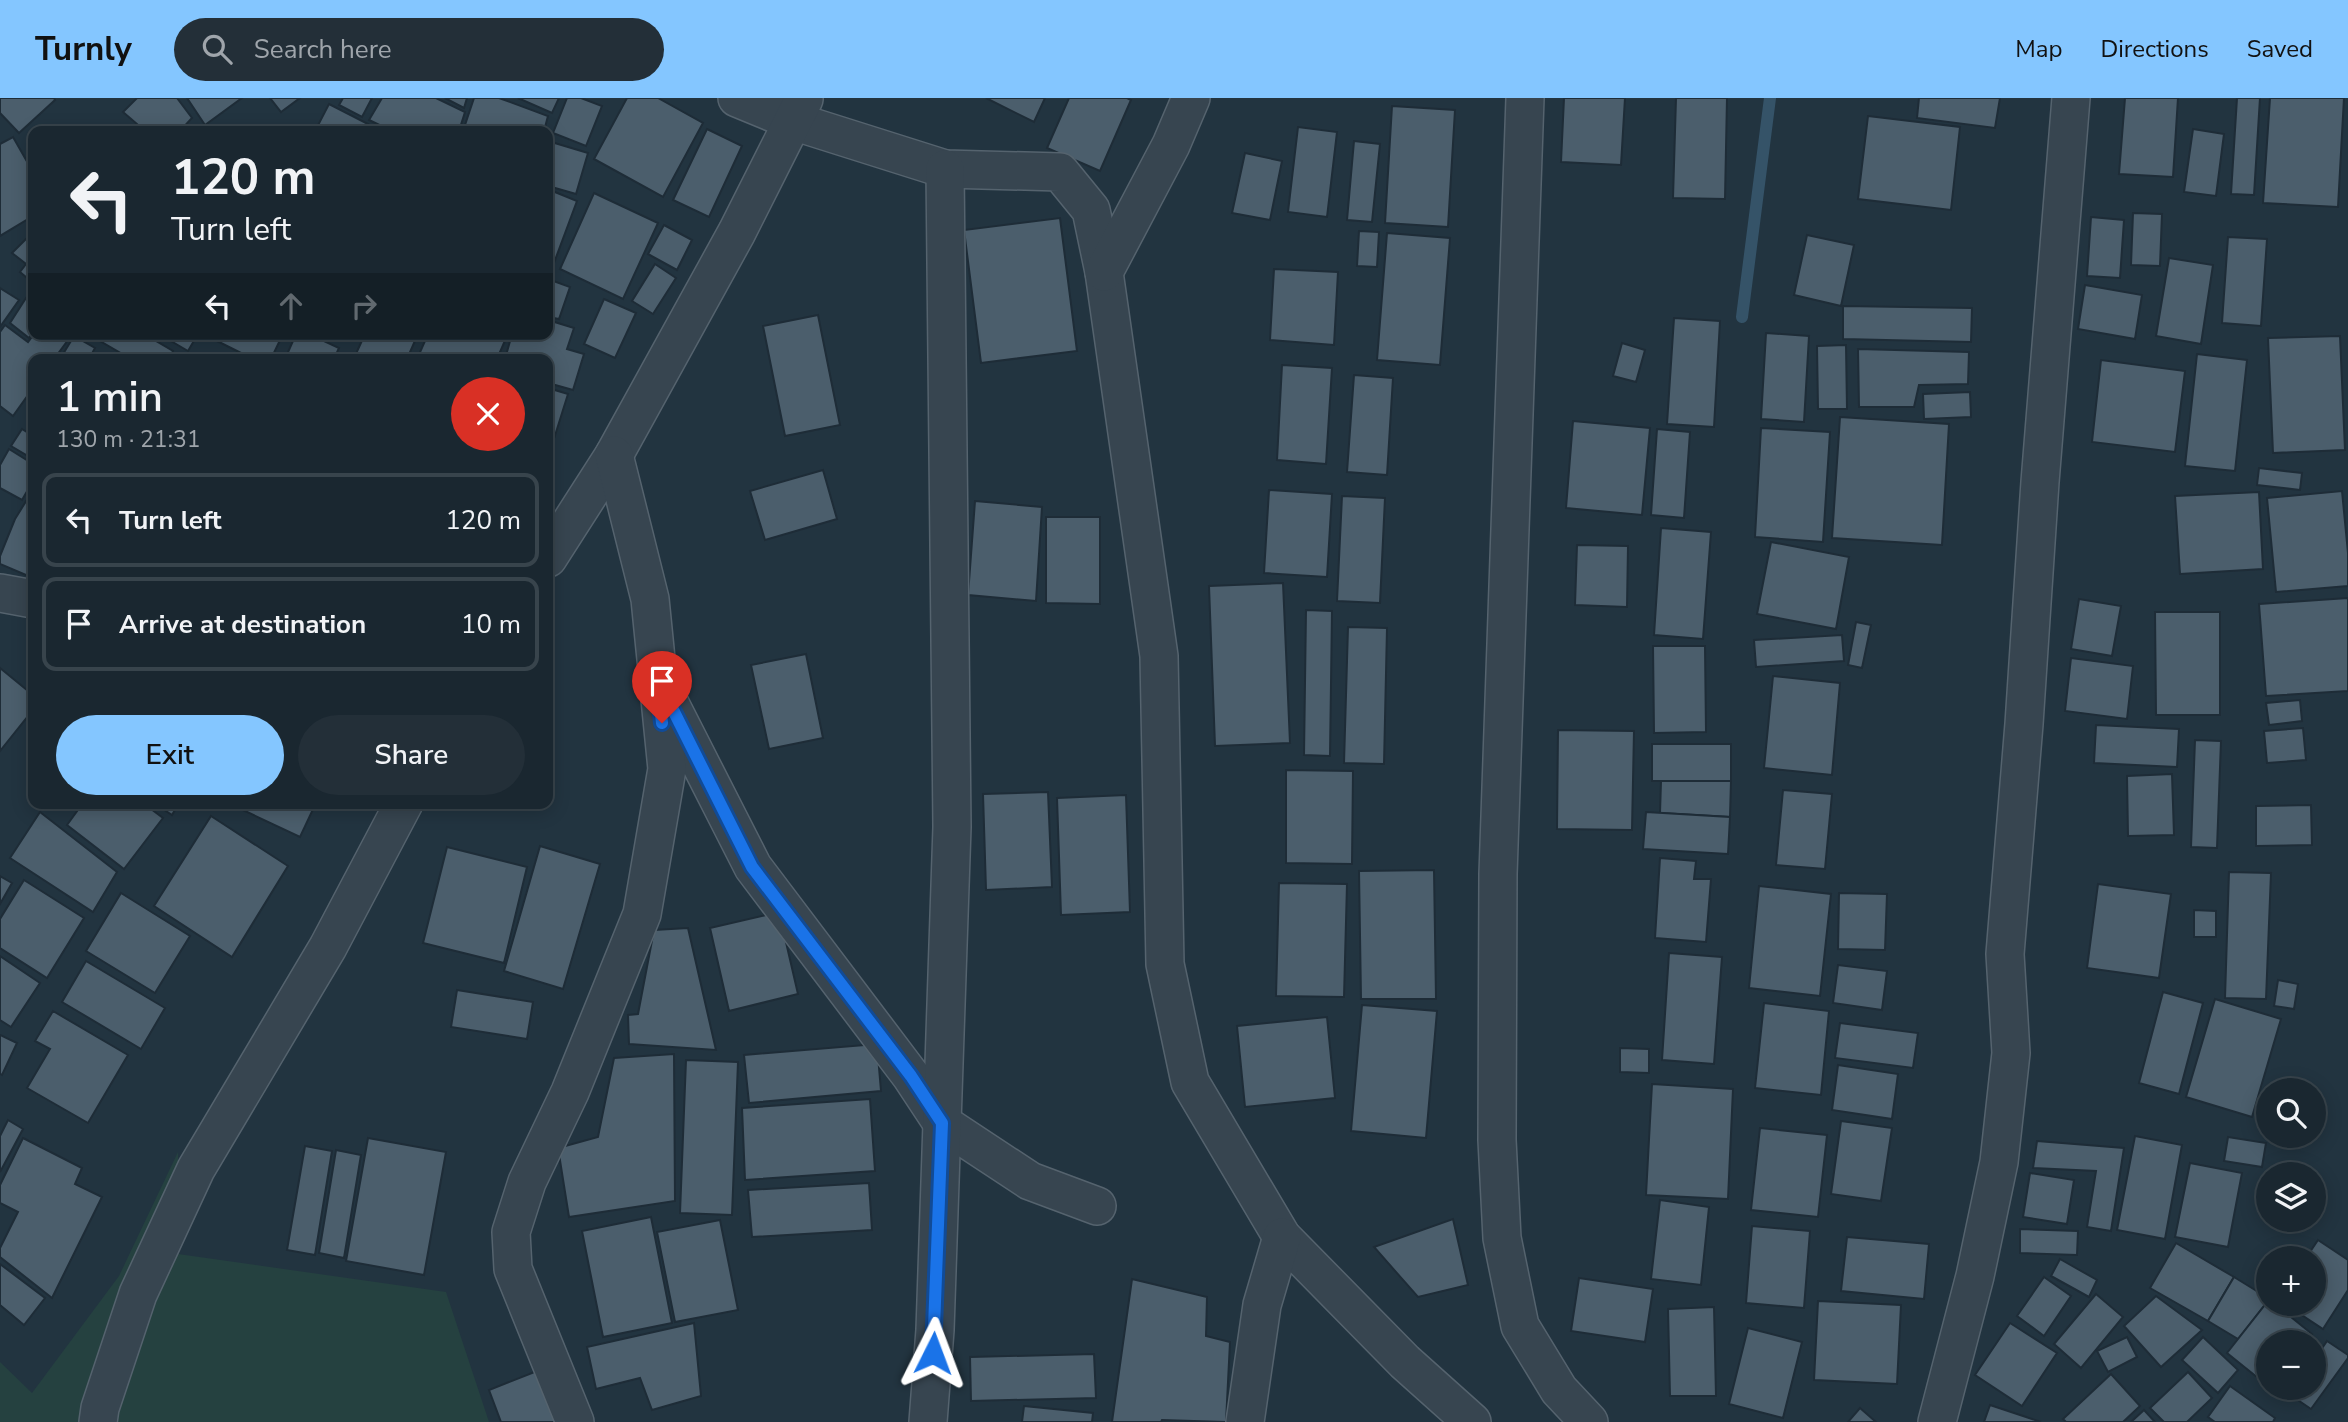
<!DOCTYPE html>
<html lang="en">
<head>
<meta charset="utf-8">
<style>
  body { margin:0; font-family:"Nunito Sans",sans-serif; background:#232f38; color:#f1f3f6; height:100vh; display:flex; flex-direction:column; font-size:26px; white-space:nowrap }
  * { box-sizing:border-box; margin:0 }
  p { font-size:23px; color:#9fa5ab }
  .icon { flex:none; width:38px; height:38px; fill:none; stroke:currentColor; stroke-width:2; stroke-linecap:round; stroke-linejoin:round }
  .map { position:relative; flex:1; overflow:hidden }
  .details { position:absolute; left:28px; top:256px; width:525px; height:455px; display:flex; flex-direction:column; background:#1a2730; border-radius:14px; box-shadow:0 4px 18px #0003,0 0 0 2px #38444c }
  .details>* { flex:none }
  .guide { position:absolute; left:28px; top:28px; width:525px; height:214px; border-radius:14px; box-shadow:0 4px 18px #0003,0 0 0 2px #38444c; background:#1a2730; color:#f1f3f6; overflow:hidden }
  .fabs { position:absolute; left:2256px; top:980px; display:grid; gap:14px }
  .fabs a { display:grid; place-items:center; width:70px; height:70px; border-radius:50%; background:#1a2730; box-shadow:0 4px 18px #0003,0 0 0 2px #38444c; font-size:35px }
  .pin { position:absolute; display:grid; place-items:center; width:60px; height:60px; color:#fff; margin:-72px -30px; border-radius:50% 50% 50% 0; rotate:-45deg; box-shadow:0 0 7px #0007 }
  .pin .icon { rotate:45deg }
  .me { position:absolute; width:77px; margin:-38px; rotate:3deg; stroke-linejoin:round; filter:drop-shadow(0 0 5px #0008) }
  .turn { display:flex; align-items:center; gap:24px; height:147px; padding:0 28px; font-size:32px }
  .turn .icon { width:91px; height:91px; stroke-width:2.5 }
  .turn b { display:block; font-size:49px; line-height:60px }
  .lanes { display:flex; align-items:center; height:66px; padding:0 28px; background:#0003; justify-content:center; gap:35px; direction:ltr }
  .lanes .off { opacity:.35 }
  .round { display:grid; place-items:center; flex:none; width:74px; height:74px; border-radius:37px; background:#232f38 }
  .summary { display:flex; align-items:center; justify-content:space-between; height:119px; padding:0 28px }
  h1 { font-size:42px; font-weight:600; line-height:52px }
  .action { display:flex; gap:14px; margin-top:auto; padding:14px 28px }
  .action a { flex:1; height:80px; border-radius:42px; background:#84c6ff; color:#111; font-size:28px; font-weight:600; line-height:80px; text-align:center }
  .action a+a { background:#232f38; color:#f1f3f6 }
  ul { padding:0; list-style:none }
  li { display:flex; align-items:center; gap:21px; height:94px; margin:0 14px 10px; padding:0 14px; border:4px solid #38444c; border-radius:14px }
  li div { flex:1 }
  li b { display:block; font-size:26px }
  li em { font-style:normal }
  header { display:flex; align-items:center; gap:42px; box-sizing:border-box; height:98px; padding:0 35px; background:#84c6ff; color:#111 }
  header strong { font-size:33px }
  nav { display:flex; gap:38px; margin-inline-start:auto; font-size:24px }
  .search { width:490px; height:63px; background:#232f38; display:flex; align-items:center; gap:18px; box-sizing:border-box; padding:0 24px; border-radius:38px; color:#9fa5ab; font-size:26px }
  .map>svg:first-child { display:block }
</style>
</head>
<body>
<header>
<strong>Turnly</strong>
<div class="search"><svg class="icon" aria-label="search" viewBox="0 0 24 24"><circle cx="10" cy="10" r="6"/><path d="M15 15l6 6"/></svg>Search here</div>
<nav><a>Map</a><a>Directions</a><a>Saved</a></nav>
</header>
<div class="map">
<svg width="2348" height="1324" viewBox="0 0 2348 1324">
  <rect width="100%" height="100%" fill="#223440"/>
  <polygon fill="#254140" points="178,1054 178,1156 446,1194 489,1324 0,1324 0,1264 32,1295 119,1178"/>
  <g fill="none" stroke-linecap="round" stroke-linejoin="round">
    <polyline stroke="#355368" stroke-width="12" points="1742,219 1770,0"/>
  </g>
  <g fill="#4b5e6c" stroke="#1e2c37" stroke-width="2">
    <polygon points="0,0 54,0 55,2 19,35 0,15"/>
    <polygon points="137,0 177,0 192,20 180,33 145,33 123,14"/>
    <polygon points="187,0 242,0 205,27"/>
    <polygon points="270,0 300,0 281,14"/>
    <polygon points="343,0 372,0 362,19 339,7"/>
    <polygon points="382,0 436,0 465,14 459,33 392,33 369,22"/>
    <polygon points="445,0 467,0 464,10"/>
    <polygon points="474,0 499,0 548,18 544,33 463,33"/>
    <polygon points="518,0 559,0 552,15"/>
    <polygon points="567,0 581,0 602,8 586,48 553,35"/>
    <polygon points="627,0 658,0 703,25 663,99 594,61"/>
    <polygon points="986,0 1045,0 1034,24"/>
    <polygon points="1069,0 1127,0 1131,2 1100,73 1047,50"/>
    <polygon points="1564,0 1625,0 1621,67 1561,64"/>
    <polygon points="1676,0 1727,0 1725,101 1673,100"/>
    <polygon points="1919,0 2000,0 1995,30 1917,20"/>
    <polygon points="2125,0 2178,0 2173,79 2119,76"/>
    <polygon points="2237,0 2260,0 2254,97 2231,96"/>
    <polygon points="2270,0 2344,0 2338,109 2263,105"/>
    <polygon points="329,6 368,26 364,33 315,33"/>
    <polygon points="1392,8 1455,12 1448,129 1385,125"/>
    <polygon points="1868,18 1960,29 1951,112 1858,101"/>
    <polygon points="1298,29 1337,34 1327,119 1288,114"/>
    <polygon points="707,31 742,48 709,119 673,102"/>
    <polygon points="2193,31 2224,36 2216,98 2184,94"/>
    <polygon points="13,39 33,74 33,118 0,138 0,46"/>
    <polygon points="548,43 588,55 576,96 548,88"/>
    <polygon points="1354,43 1380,46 1372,124 1347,122"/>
    <polygon points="1245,55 1282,63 1270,122 1232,115"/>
    <polygon points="550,92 577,103 551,173 548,172 548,95"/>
    <polygon points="594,95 658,125 623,201 560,171"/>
    <polygon points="2133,115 2162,116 2160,168 2131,167"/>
    <polygon points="2091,119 2124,122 2120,180 2087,178"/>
    <polygon points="1060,120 1077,253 981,265 964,132"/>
    <polygon points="664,127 692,142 677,172 648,156"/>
    <polygon points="1359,133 1379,134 1377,169 1357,168"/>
    <polygon points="33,134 33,185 20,174 26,166 12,155"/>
    <polygon points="1387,135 1450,140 1440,267 1377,262"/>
    <polygon points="1807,137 1854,147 1841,208 1794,197"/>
    <polygon points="2228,139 2267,141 2261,228 2222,225"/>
    <polygon points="2169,160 2213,167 2201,246 2156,238"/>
    <polygon points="655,166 676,180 653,216 632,203"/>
    <polygon points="1274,171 1338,174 1334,247 1270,242"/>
    <polygon points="548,181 570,189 559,221 548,219"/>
    <polygon points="2085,187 2142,197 2135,241 2078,231"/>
    <polygon points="0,190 19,202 0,229"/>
    <polygon points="26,200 33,206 33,234 29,240 10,225"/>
    <polygon points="604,201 636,215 615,260 584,246"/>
    <polygon points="1843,208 1972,210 1971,244 1843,241"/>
    <polygon points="818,217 840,327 785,338 763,228"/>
    <polygon points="1674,220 1720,223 1714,329 1667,326"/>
    <polygon points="548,222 574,230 567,251 584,256 573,292 548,285 548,261 505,261 512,236 548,236"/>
    <polygon points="5,227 28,244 34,236 71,238 54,261 33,261 33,290 13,318 0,308 0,234"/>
    <polygon points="1766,235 1809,238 1804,324 1761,321"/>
    <polygon points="88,236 144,236 173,253 169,261 131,261"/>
    <polygon points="159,236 198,236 188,253"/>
    <polygon points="283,236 271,261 253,261 205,237"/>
    <polygon points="296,236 309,236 339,250 334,261 285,261"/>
    <polygon points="365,236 418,236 407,261 356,261 354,260"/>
    <polygon points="428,236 504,236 507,238 497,261 417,261"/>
    <polygon points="74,238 95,250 89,261 60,261"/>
    <polygon points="2340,238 2345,352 2273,355 2268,240"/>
    <polygon points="1622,245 1645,252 1636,284 1613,278"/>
    <polygon points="1846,247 1847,311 1818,311 1817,248"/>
    <polygon points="1858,251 1969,254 1968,286 1919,287 1914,309 1859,309"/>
    <polygon points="2197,256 2247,262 2235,373 2185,368"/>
    <polygon points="2101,262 2185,273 2175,354 2092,344"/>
    <polygon points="1282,267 1332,270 1326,366 1277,362"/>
    <polygon points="1354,277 1393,280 1387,377 1347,374"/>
    <polygon points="548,290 568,296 548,360"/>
    <polygon points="1970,294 1971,319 1924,321 1923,296"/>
    <polygon points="1840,319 1949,326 1942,447 1832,440"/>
    <polygon points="1573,323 1650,330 1642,417 1566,410"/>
    <polygon points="1761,330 1830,334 1823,444 1755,439"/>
    <polygon points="22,331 33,338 33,361 11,348"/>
    <polygon points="1657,331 1690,334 1684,420 1651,417"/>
    <polygon points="9,351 33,366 33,383 22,402 0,390 0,367"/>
    <polygon points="2259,370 2302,375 2300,392 2257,387"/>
    <polygon points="823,372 837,421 765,442 750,393"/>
    <polygon points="33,392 33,480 0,466 0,458 15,421"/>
    <polygon points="1269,392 1332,396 1327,479 1264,475"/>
    <polygon points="2342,393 2348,455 2348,488 2276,494 2267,400"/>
    <polygon points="2259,394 2263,471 2180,476 2175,398"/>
    <polygon points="1342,398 1385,400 1380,505 1337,503"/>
    <polygon points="975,403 1042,409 1036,503 968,497"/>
    <polygon points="1046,419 1100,419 1100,506 1046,505"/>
    <polygon points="1661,430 1711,434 1703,541 1654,537"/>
    <polygon points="1771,444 1849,459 1836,531 1757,516"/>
    <polygon points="1577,447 1628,448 1627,509 1575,507"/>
    <polygon points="1283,485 1290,645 1215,648 1209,488"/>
    <polygon points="2348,500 2348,593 2266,598 2259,506"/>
    <polygon points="2079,501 2121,508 2112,558 2071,551"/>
    <polygon points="1306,512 1332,513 1330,658 1304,657"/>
    <polygon points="2155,514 2220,514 2220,617 2156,617"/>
    <polygon points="1856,524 1871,527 1862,570 1848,567"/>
    <polygon points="1348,529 1387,530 1384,666 1344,665"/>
    <polygon points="1842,537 1844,563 1756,569 1754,542"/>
    <polygon points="1653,548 1705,548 1706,634 1654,635"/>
    <polygon points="806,556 823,640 769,651 751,567"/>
    <polygon points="2071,560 2133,568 2127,621 2065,613"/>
    <polygon points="0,570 33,597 33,612 0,653"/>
    <polygon points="1773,578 1840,585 1832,677 1764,670"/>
    <polygon points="2300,602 2302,623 2269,627 2266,605"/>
    <polygon points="2096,627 2179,631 2177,669 2094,665"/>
    <polygon points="2303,630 2306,662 2267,665 2264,633"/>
    <polygon points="1558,632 1634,633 1632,732 1557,731"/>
    <polygon points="2195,642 2221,643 2217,750 2191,749"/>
    <rect x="1652" y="646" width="79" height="37"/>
    <polygon points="1286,672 1353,673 1352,766 1286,765"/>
    <polygon points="2172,676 2174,737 2128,738 2127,678"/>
    <polygon points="1661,683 1731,683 1730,719 1660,715"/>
    <polygon points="1783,692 1832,696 1825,771 1776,767"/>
    <polygon points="1048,694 1052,789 986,792 983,696"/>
    <polygon points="1126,697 1130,814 1061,817 1057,700"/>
    <polygon points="83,705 143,705 163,720 124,771 67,727"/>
    <polygon points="154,705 179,705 172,717"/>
    <polygon points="228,705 316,705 300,739"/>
    <polygon points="2311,707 2312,747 2256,748 2256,708"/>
    <polygon points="40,714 117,774 93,814 10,760"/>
    <polygon points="1646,714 1730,719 1728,756 1643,751"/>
    <polygon points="211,718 288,768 232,859 154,808"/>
    <polygon points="540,748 600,766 563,891 504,873"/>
    <polygon points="447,749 527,769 504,865 423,845"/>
    <polygon points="1660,760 1696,763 1694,781 1711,781 1706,844 1655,840"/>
    <polygon points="1434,772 1436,901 1361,901 1359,773"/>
    <polygon points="2229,774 2271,775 2266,901 2225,900"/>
    <polygon points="0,778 12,785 0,806"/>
    <polygon points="24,782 84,820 47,880 0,850 0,821"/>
    <polygon points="1279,785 1347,786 1344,899 1276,898"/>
    <polygon points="2098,786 2171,796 2159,880 2087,870"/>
    <polygon points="1759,788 1831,796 1820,898 1749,890"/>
    <polygon points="121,795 190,838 155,895 86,853"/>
    <polygon points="1839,795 1887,796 1885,852 1838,851"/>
    <polygon points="2194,812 2216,813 2216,839 2194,839"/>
    <polygon points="779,814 798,896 729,913 710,830"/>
    <polygon points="688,830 716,952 629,946 628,917 638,916 654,832"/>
    <polygon points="1669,855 1722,859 1714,966 1662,962"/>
    <polygon points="0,858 40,885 11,929 0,922"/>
    <polygon points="86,863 165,910 141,951 62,904"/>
    <polygon points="1838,867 1887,873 1882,912 1833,905"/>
    <polygon points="2278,882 2298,886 2294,911 2274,908"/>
    <polygon points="457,892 533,904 527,941 451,929"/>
    <polygon points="2163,894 2203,905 2179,996 2139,985"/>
    <polygon points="2215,901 2281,921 2252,1019 2186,999"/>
    <polygon points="1764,905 1829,913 1821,997 1755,990"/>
    <polygon points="1362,907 1437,913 1426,1040 1351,1033"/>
    <polygon points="53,913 128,957 88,1025 27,990 50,951 35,943"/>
    <polygon points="1327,919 1335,1000 1245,1009 1237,928"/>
    <polygon points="1840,925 1918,935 1913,970 1835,960"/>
    <polygon points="0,937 17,945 2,977 0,976"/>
    <polygon points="877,946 881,993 749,1005 744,957"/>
    <polygon points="1620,950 1649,951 1649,975 1620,974"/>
    <polygon points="674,956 675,1103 569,1119 558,1050 598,1039 614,960"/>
    <polygon points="686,962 738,964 732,1117 680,1115"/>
    <polygon points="1838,967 1898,976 1892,1021 1832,1012"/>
    <polygon points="1652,986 1733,991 1728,1101 1646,1097"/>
    <polygon points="870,1001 875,1073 745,1082 742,1010"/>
    <polygon points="8,1022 23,1031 0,1074 0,1038"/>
    <polygon points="1841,1023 1892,1030 1881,1103 1831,1096"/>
    <polygon points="1760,1030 1827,1037 1818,1119 1751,1112"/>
    <polygon points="2135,1038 2182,1047 2165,1141 2117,1132"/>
    <polygon points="2228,1039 2266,1045 2262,1069 2224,1063"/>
    <polygon points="23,1040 82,1070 75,1086 102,1099 52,1200 0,1159 0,1150 18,1114 0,1105 0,1087"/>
    <polygon points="368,1040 446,1054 424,1177 346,1163"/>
    <polygon points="2037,1043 2124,1050 2111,1133 2087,1129 2096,1073 2033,1070"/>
    <polygon points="305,1048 332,1053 315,1157 287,1152"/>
    <polygon points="336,1052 361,1057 344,1160 319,1155"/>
    <polygon points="2190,1065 2242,1075 2228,1149 2175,1139"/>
    <polygon points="2030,1075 2074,1082 2067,1126 2023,1119"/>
    <polygon points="869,1085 872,1132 752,1139 748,1092"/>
    <polygon points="1660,1102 1709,1109 1701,1187 1651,1181"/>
    <polygon points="651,1119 672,1225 603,1239 582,1133"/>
    <polygon points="1453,1121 1468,1187 1418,1199 1374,1149"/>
    <polygon points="720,1122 738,1212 675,1224 657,1134"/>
    <polygon points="1752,1128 1810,1133 1804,1210 1746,1205"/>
    <polygon points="2020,1131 2078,1133 2077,1157 2020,1155"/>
    <polygon points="1847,1139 1929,1146 1924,1201 1841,1193"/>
    <polygon points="2318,1142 2348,1162 2348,1192 2323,1231 2285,1206 2314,1206 2314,1160 2306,1160"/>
    <polygon points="2176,1145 2234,1179 2208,1223 2150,1190"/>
    <polygon points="2060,1161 2097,1182 2089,1199 2051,1178"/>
    <polygon points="0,1166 45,1200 24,1227 0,1207"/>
    <polygon points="2044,1179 2071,1198 2044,1238 2017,1218"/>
    <polygon points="2234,1179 2268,1200 2268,1203 2238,1241 2208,1223"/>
    <polygon points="1579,1180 1653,1191 1645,1244 1571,1233"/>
    <polygon points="1132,1181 1207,1199 1206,1238 1230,1244 1226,1324 1162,1322 1161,1324 1112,1324"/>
    <polygon points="2096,1196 2123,1219 2081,1270 2054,1246"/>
    <polygon points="2156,1198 2202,1232 2161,1269 2124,1228"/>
    <polygon points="1818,1203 1901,1207 1897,1286 1814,1282"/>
    <polygon points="2268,1203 2268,1206 2275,1206 2312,1236 2305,1244 2268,1244 2268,1288 2227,1255"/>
    <polygon points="1714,1209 1716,1298 1670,1298 1668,1211"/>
    <polygon points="694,1225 701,1298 652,1312 640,1280 596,1291 587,1249"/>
    <polygon points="2010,1225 2057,1255 2022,1308 1975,1277"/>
    <polygon points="1748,1230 1802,1244 1783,1320 1729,1306"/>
    <polygon points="2127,1239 2137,1259 2108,1274 2097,1253"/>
    <polygon points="2203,1239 2238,1272 2218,1295 2182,1262"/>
    <polygon points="2327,1243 2348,1257 2348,1260 2311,1311 2289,1296 2293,1290 2314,1290 2314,1262"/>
    <polygon points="1094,1256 1096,1300 971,1303 970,1259"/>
    <polygon points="537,1273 557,1324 501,1324 489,1292"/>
    <polygon points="2188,1274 2212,1300 2187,1324 2164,1324 2150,1310"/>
    <polygon points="2111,1276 2140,1308 2123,1324 2066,1324 2063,1321"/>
    <polygon points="2230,1288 2275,1320 2273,1324 2215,1324 2208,1319"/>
    <polygon points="1990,1307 2041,1324 1984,1324"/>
    <polygon points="1024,1308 1093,1315 1092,1324 1022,1324"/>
    <polygon points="1860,1310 1876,1324 1848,1324"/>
    <polygon points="2144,1312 2155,1324 2131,1324"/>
  </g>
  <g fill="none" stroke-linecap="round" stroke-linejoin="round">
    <defs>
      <g id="street">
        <polyline points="737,0 793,23 945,71 1060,74 1091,112 1104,174 1159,558 1165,866 1190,984 1282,1139 1405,1264 1472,1324"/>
        <polyline points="1525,0 1498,776 1497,1042 1502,1140 1520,1228 1559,1292 1589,1324"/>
        <polyline points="1104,174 1171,47 1191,0"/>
        <polyline points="548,460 614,357 737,134 804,1"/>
        <polyline points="0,495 33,501"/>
        <polyline points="667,600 753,769 911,978 942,1025 1030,1083 1097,1108"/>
        <polyline points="98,1324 100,1310 138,1196 196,1071 328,849 404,705"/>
        <polyline points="575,1324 513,1171 511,1134 527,1084 570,994 642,816 667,671 650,501 614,357"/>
        <polyline points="928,1324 935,1232 952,729 945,71"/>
        <polyline points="1245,1324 1262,1207 1282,1139"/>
        <polyline points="1937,1324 1975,1178 1999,1064 2011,955 2005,856 2024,626 2040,384 2071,0"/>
      </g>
    </defs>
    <use href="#street" stroke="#55636e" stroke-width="40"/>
    <use href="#street" stroke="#374550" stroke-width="37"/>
  </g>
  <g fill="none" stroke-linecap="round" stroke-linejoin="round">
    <defs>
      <polyline id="route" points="662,625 657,580 752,769 911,978 942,1025 933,1255"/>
    </defs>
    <use href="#route" stroke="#114b97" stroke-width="18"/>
    <use href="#route" stroke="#1a73e8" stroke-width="12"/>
  </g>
</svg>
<div class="fabs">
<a><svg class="icon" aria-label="search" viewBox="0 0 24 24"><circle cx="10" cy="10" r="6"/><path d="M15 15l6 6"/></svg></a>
<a><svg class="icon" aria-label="layers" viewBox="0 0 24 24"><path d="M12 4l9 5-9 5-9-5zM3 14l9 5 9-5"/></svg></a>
<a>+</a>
<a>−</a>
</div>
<div class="pin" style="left:662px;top:625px;background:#d93025"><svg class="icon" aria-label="arrive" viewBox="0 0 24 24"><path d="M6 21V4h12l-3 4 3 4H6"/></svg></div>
<svg class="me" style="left:933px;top:1255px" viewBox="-20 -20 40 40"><path d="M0-17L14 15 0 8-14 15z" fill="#1a73e8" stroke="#fff" stroke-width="4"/></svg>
<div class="guide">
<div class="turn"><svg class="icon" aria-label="left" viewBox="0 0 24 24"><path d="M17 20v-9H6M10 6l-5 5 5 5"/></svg><div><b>120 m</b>Turn left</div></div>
<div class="lanes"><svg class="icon" aria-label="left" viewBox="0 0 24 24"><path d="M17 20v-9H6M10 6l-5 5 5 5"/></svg><svg class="icon off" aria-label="ahead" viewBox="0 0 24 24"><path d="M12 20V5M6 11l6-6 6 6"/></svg><svg class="icon off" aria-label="right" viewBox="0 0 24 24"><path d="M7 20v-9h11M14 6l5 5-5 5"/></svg></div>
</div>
<section class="details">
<div class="summary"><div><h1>1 min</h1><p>130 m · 21:31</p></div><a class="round" style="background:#d93025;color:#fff"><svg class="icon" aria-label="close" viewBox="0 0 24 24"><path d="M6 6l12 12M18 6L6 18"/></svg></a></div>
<ul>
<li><svg class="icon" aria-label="left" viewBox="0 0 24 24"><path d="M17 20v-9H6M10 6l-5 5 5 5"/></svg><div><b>Turn left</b></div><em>120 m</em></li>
<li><svg class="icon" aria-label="arrive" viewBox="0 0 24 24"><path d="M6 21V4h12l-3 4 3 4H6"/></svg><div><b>Arrive at destination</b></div><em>10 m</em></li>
</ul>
<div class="action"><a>Exit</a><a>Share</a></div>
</section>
</div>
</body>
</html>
